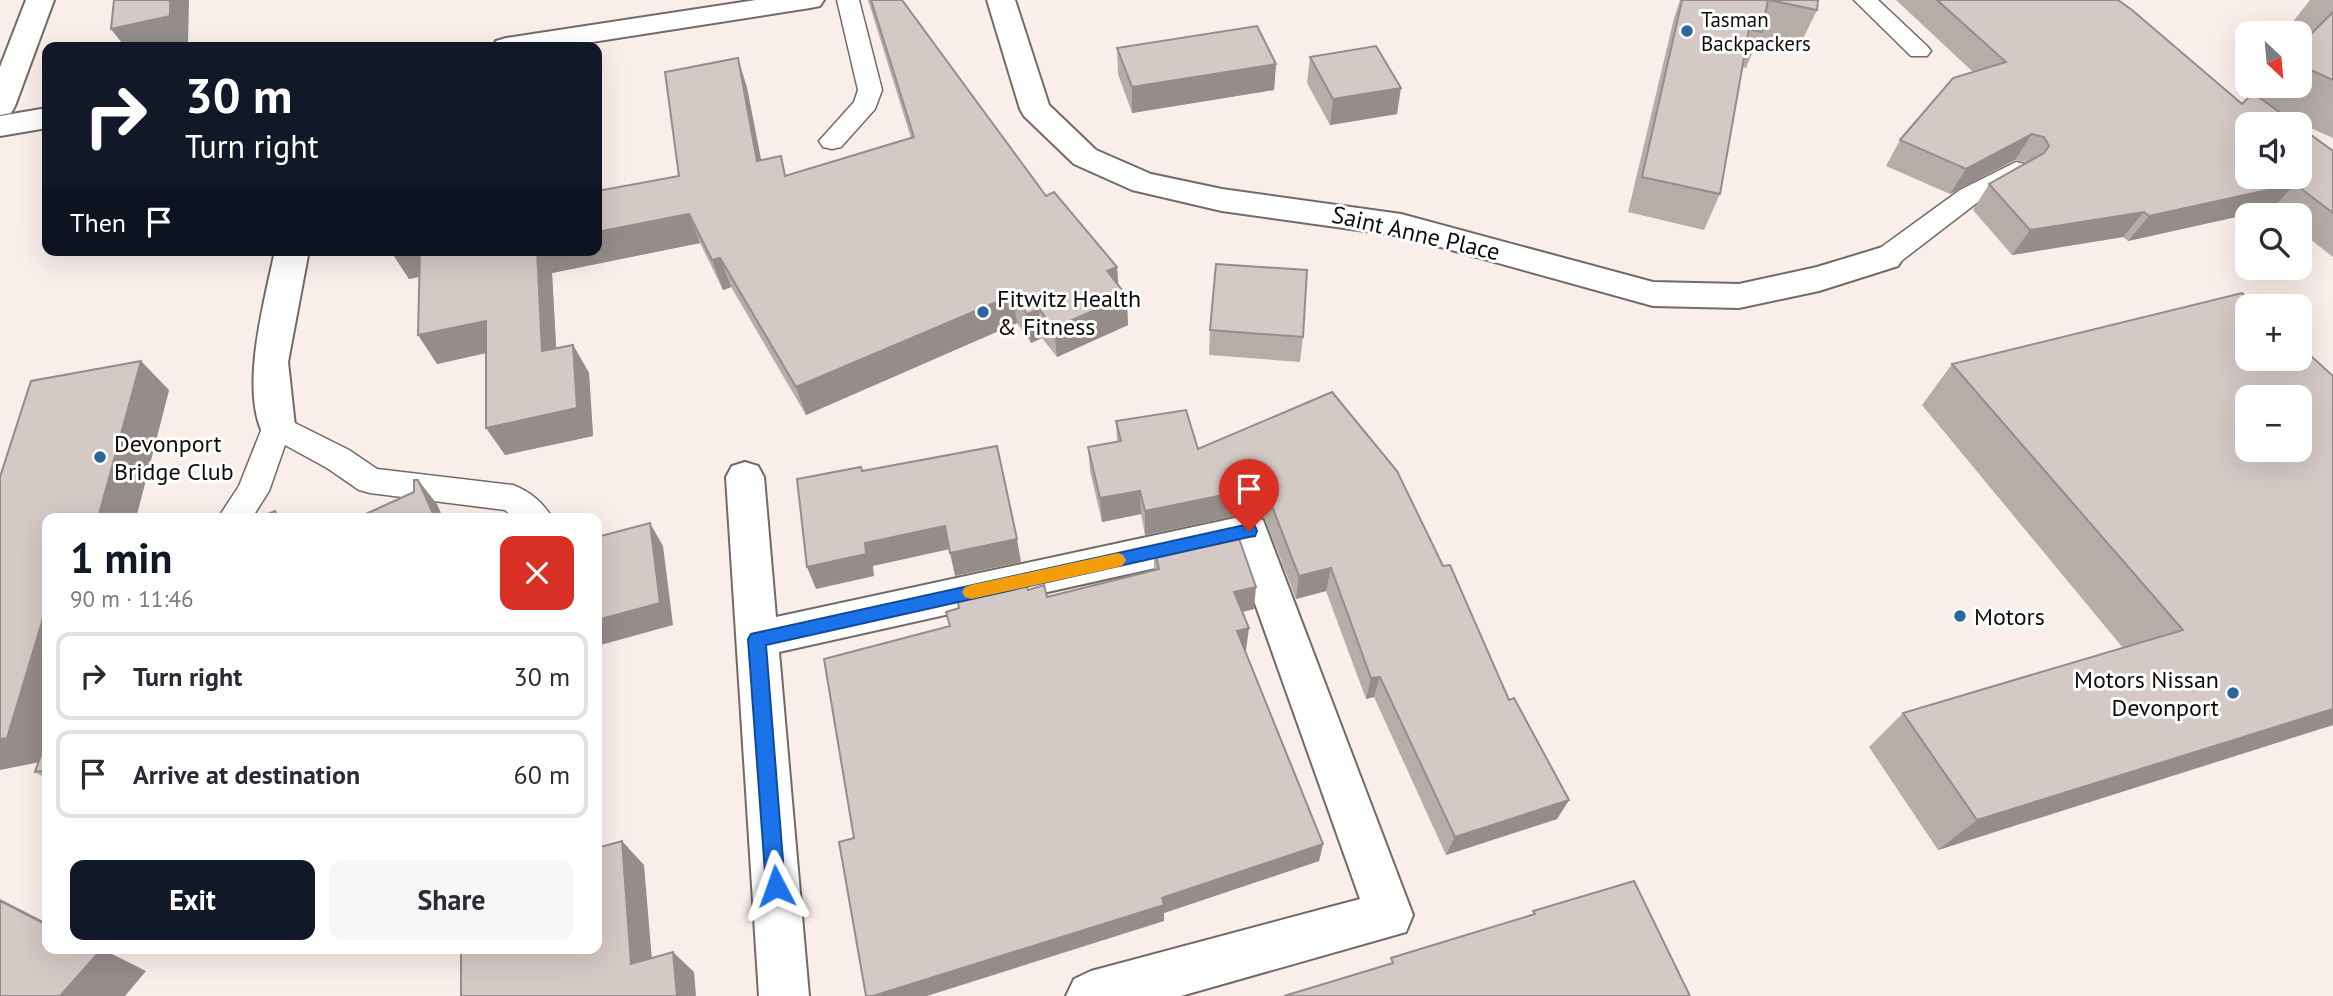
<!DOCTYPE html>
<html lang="en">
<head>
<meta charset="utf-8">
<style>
  body { margin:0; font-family:"PT Sans",sans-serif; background:#f7f7f7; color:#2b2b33; height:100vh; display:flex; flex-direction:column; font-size:26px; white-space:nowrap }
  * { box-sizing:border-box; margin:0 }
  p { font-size:23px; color:#7c7c81 }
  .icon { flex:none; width:38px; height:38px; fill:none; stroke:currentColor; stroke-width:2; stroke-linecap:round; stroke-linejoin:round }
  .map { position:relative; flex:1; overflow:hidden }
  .sheet { position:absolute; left:42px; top:513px; width:560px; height:441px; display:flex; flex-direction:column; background:#fff; border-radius:14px; box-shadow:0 7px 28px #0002 }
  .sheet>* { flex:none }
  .hud { position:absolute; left:42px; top:42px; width:560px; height:214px; border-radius:14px; box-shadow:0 7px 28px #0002; background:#111827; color:#fff; overflow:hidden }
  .needle { width:46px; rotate:154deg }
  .tools { position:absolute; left:2235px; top:21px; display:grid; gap:14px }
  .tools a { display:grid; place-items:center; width:77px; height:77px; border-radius:14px; background:#fff; box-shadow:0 7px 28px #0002; font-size:35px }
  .pin { position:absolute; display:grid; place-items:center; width:60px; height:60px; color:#fff; margin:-72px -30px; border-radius:50% 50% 50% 0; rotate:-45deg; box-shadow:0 0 7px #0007 }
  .pin .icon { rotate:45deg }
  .me { position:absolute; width:77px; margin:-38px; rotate:356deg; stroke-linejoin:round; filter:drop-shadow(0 0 5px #0008) }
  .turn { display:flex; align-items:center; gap:24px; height:147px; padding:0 28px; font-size:32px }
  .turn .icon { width:91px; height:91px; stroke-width:2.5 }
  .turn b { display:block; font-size:49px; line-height:60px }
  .then { display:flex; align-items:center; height:66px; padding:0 28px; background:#0003; gap:14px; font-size:26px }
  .round { display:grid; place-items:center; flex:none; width:74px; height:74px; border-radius:14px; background:#f7f7f7 }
  .headline { display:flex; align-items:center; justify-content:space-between; height:119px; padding:0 28px }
  h1 { font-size:42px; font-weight:700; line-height:52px; color:#111827 }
  .cta { display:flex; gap:14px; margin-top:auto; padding:14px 28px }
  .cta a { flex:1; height:80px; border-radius:14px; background:#111827; color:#fff; font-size:28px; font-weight:700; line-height:80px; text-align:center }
  .cta a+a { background:#f7f7f7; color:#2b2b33 }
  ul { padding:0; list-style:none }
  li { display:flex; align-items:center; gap:21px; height:88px; margin:0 14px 10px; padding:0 14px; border:4px solid #e1e1e2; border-radius:14px }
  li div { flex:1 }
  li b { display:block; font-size:26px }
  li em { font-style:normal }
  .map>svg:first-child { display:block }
</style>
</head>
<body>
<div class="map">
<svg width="2333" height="996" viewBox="0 0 2333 996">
  <rect width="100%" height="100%" fill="#f9eeea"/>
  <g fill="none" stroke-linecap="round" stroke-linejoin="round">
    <defs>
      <g id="lane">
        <polygon points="837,0 859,0 882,90 875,109 841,147 832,149 823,147 819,141 854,102 858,90"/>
        <polygon points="1854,0 1878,0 1927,46 1931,51 1927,56 1911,56"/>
        <polygon points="2016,162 2025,164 2029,170 2025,176 1978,202 1896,265 1886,268 1876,265 1872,258 1876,251 1960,190"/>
        <path d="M 277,414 L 349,450 L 377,469 L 513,485 C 529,491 544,503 552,518 L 514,518 L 505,510 L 370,493 L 359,490 L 327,468 L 285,445 L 269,491 L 252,518 L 218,518 L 239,486 L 266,418 Z"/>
      </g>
      <g id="street">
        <polygon points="26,0 54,0 15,106 11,113 0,115 0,67"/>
        <polygon points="756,0 824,0 820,6 810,8 560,47 492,47 496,41 506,38"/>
        <polygon points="987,0 1015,0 1049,105 1096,150 1151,174 1222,189 1401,214 1653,282 1739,284 1817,267 1886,246 1898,250 1903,258 1898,266 1819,291 1739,308 1653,306 1401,236 1222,211 1132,190 1074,164 1024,116 1020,109"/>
        <polygon points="47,108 47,128 0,136 0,116"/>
        <path d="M 275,250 L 309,250 L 288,362 L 295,426 L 290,436 L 277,440 L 264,436 C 239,389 265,301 275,250 Z"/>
        <polygon points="745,462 758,466 764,477 776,617 1249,515 1263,520 1413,915 1406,932 1181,996 1066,996 1074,979 1091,971 1360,899 1236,550 779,652 809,996 759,996 726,477 732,466"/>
      </g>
    </defs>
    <use href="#lane" stroke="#736965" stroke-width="3"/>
    <use href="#street" stroke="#736965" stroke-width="4"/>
    <use href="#lane" fill="#fff" fill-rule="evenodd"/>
    <use href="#street" fill="#fff" fill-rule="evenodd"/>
  </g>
  <g fill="#b6ada9">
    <polygon points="868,0 902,0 1046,196 1117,267 1118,285 1128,325 1057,357 1042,338 1031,343 1017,323 806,415 731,287 723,290 700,243 552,273 556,348 573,345 589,373 593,436 505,455 486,353 437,364 419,277 409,279 390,250 597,250 679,176 738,58 747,88 761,160 787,175 911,138"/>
    <polygon points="1680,0 1818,0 1817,10 1800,45 1759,37 1746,68 1742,67 1720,194 1704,230 1628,212 1674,18"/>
    <polygon points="1896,0 2118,0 2242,104 2256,95 2264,86 2300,86 2300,33 2284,33 2310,0 2333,0 2333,138 2284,116 2333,151 2333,257 2300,231 2300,215 2280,215 2272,209 2128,241 2123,237 2012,255 1973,210 1989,184 2027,162 2015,160 1950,194 1886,166 1900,140 1973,72"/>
    <polygon points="1117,48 1276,64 1274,90 1132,113 1118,74"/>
    <polygon points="1310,57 1397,114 1330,125 1307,83"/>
    <polygon points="1210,330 1303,337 1300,362 1209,355"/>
    <polygon points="1952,364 2333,725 1938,850 1869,747 1903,713 2123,648 1922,405"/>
    <polygon points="31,381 169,390 136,518 47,518 47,779 35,772 39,762"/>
    <polygon points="1332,392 1509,700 1569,800 1557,819 1446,855 1374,697 1366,699 1326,591 1296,599 1265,519 1250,513 1145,535 1141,514 1102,522 1090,471 1088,447 1117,441 1116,421 1198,449"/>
    <polygon points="1154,548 1254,609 1242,612 1246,650 1245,650 1323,844 1319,861 1164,913 1164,921 854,838 950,626 1047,597 1154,570"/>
  </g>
  <g fill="#948d8a">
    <polygon points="170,0 189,0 188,42 164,47 125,47 111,29"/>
    <polygon points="738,58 747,88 767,190 757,161"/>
    <polygon points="1276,64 1274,90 1132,113 1132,87"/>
    <polygon points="1401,88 1397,114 1330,125 1333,99"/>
    <polygon points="2032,134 2015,160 1950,194 1966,169"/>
    <polygon points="2295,184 2272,209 2128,241 2149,216"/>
    <polygon points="2144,212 2123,237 2012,255 2030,230"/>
    <polygon points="689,214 700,243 552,273 558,380 542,351 537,250 597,250 597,232"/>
    <polygon points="390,250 424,250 438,273 409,279"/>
    <polygon points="720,258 731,287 723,290 712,260"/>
    <polygon points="1117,267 1119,296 1107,271"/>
    <polygon points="1013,295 1017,323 806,415 796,387"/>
    <polygon points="1127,296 1128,325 1057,357 1054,328"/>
    <polygon points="1039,309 1042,338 1031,343 1027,314"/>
    <polygon points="486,321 504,349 437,364 418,335"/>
    <polygon points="573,345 589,373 593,436 505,455 486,428"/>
    <polygon points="141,361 169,390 136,518 98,518"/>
    <polygon points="418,480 437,504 443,518 435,518"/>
    <polygon points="1252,489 1250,513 1145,535 1145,511"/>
    <polygon points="1140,491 1141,514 1102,522 1100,498"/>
    <polygon points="650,523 663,546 673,625 597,646 597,620"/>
    <polygon points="945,526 950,549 873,566 874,576 816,589 807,567 865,543"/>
    <polygon points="1017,539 1021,562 955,576 950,553"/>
    <polygon points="1331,568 1326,591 1296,599 1299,576"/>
    <polygon points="1256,587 1254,609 1233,614 1234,592"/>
    <polygon points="47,605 47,754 45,761 0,770 0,739"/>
    <polygon points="1249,628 1246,650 1235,653 1237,631"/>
    <polygon points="1380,677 1374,697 1366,699 1371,678"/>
    <polygon points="2333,709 2333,725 1938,850 1977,820"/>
    <polygon points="1569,800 1557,819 1446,855 1455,837"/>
    <polygon points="622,841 644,865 654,984 631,964"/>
    <polygon points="1323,844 1319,861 1164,913 1164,921 927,996 873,996"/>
    <polygon points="0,899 47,923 47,925 0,901"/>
    <polygon points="96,948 100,948 146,971 125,996 60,996"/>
    <polygon points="673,952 694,972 696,996 677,996"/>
  </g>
  <g fill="#d4c9c5" stroke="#948d8a" stroke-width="2" fill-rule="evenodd">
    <polygon points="114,0 170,0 170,16 111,29"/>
    <polygon points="871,0 902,0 1046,196 1054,192 1117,267 1107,271 1127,296 1054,328 1039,309 1027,314 1013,295 796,387 720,258 712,260 689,214 597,232 597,191 679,176 665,72 738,58 757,161 781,156 785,176 914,137"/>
    <polygon points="1682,0 1768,0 1762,32 1749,29 1720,194 1642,177"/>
    <polygon points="1769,0 1818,0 1817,10"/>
    <polygon points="1937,0 2118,0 2132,10 2242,104 2253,93 2296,124 2247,124 2247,177 2300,177 2300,127 2333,151 2333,213 2295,184 2149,216 2144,212 2030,230 1989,184 2044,153 2049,146 2044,137 2032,134 1966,169 1900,140 1953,78 2006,62"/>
    <polygon points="2333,12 2333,80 2300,65 2300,45"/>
    <polygon points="1257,26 1276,64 1132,87 1117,48"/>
    <polygon points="1376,46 1401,88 1333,99 1310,57"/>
    <polygon points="420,250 537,250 542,351 573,345 577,408 486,428 486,321 418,335"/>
    <polygon points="1216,264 1307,270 1303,337 1210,330"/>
    <path d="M 2242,293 L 2256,306 L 2247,306 L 2247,359 L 2300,359 L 2300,346 L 2333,376 L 2333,709 L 1977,820 L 1903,713 L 2183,630 L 1952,364 ZM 2247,397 L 2300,397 L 2300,450 L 2247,450 Z"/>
    <polygon points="141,361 98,518 47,518 47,605 7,738 0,739 0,477 31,381"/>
    <polygon points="1332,392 1397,471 1443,566 1450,565 1509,700 1514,698 1569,800 1455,837 1380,677 1371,678 1331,568 1299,576 1268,496 1252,489 1145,511 1140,491 1100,498 1088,447 1121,441 1116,421 1186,410 1198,449"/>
    <polygon points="997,446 1017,539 950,553 945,526 865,543 866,554 807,567 797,479 861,467 862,471"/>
    <polygon points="414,480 418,480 435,518 357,518 414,492"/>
    <polygon points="275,511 278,518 258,518"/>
    <polygon points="650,523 660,603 597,620 597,537"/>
    <polygon points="1236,530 1256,587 1234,592 1249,628 1237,631 1323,844 1162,898 1164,905 873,996 866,996 839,842 854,838 824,659 950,626 946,612 959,608 956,592 1025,577 1028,590 1044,585 1047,597 1159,569 1154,548"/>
    <polygon points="47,738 47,770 35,772"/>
    <polygon points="622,841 631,964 673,952 677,996 461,996 461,948 597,948 597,848"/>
    <polygon points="1634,881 1690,996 1284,996 1393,963 1391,958 1535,914 1533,911"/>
    <polygon points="0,901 47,925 47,948 96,948 100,951 60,996 0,996"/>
  </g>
  <polygon fill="#1a73e8" stroke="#114b97" stroke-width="2" points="1249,524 1255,526 1257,531 1255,536 1249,537 766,645 785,886 782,893 776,896 769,893 766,886 748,639 751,634"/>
  <polygon fill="#f59e0b" points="1118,553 1123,555 1126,560 1123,565 1118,567 971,599 965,597 962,592 965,587 971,585"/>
  <g fill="#2b679e" stroke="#fefefe" stroke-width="2.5">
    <circle cx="1687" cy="31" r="7"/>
    <circle cx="983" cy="312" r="7"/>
    <circle cx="100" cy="457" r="7"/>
    <circle cx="1960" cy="616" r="7"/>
    <circle cx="2233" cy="693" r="7"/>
  </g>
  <g text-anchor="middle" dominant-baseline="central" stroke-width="6" stroke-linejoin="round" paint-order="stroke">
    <g font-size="21" fill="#0f0b0a" stroke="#fefefe" text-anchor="start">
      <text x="1701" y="19">Tasman<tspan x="1701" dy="24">Backpackers</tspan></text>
    </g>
    <g font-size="24" fill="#0f0b0a" stroke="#fefefe">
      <text transform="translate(1416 233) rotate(13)">Saint Anne Place</text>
    </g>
    <g font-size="24" fill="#0f0b0a" stroke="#fefefe" text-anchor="start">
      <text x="997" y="298">Fitwitz Health<tspan x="997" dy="28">&amp; Fitness</tspan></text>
      <text x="114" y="443">Devonport<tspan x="114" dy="28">Bridge Club</tspan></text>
      <text x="1974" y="616">Motors</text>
      <text x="2219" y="679" text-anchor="end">Motors Nissan<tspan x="2219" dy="28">Devonport</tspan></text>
    </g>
  </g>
</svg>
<div class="tools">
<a><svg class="needle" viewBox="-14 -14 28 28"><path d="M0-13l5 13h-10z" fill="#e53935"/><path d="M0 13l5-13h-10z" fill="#7c7c81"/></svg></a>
<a><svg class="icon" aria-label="sound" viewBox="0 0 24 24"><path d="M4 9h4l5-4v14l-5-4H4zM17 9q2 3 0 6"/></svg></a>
<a><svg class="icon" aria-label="search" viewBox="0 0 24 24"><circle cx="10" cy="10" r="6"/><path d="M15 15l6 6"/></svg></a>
<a>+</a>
<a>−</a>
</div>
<div class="pin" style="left:1249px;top:531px;background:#d93025"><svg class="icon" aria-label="arrive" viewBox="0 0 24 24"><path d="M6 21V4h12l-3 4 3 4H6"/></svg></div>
<svg class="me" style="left:776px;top:886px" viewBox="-20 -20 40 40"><path d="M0-17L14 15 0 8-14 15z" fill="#1a73e8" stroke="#fff" stroke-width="4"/></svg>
<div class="hud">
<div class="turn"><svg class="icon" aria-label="right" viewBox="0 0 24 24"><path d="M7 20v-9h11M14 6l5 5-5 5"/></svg><div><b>30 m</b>Turn right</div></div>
<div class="then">Then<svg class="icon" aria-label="arrive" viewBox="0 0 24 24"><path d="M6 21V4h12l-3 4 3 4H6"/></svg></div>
</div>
<section class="sheet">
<div class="headline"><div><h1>1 min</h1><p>90 m · 11:46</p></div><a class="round" style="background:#d93025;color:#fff"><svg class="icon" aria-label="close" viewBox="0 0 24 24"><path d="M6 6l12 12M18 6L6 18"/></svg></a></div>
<ul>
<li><svg class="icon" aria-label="right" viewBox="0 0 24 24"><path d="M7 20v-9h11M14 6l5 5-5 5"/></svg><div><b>Turn right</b></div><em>30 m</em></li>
<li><svg class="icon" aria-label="arrive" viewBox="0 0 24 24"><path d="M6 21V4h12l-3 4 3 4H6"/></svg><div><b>Arrive at destination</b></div><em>60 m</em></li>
</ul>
<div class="cta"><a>Exit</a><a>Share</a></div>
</section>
</div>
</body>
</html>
